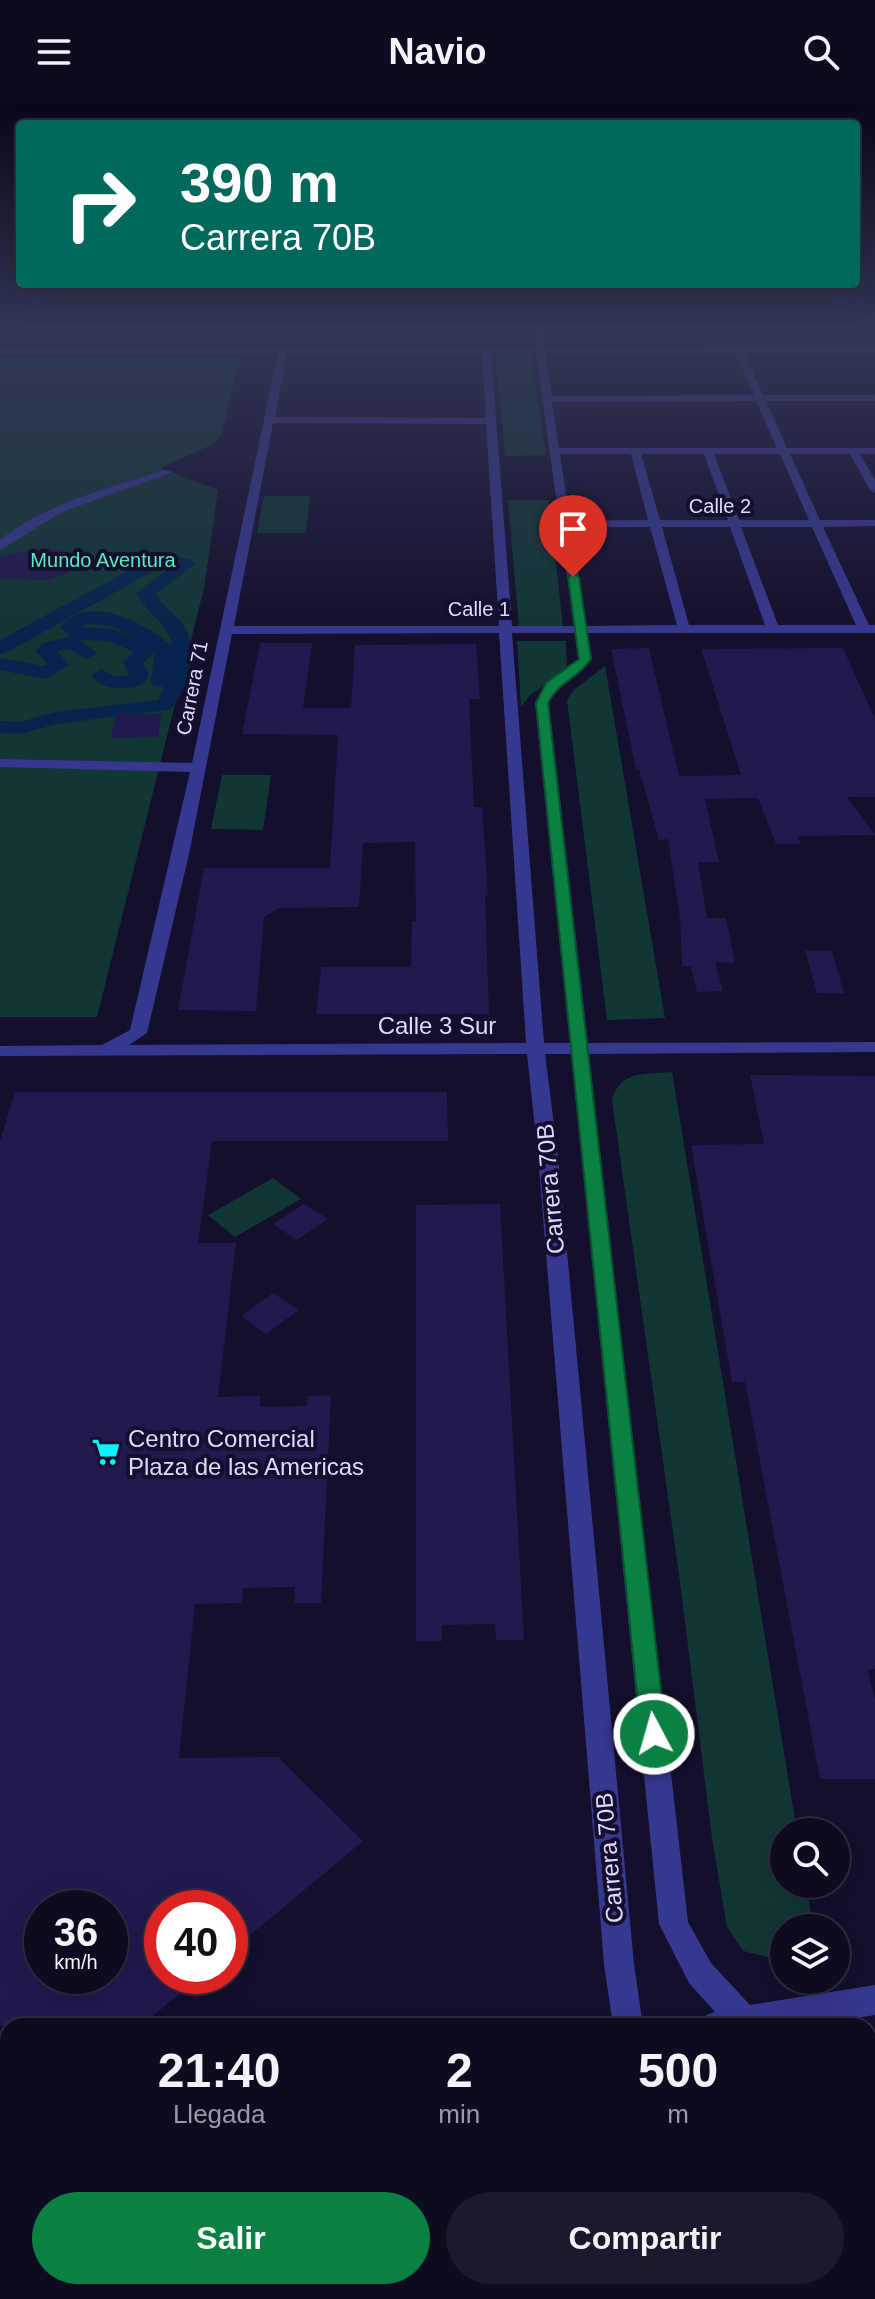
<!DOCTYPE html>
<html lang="es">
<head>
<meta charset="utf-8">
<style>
  body { margin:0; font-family:Arial,sans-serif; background:#1c192e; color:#f1f3f6; height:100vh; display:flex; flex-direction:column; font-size:30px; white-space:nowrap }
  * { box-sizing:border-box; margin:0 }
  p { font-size:26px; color:#9b9ba5 }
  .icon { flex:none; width:44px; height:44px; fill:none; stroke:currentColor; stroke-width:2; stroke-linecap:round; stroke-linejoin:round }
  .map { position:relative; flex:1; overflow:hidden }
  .details { position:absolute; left:0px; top:1914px; width:876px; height:282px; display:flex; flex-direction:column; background:#0e0b21; border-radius:24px 24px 0 0; box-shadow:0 8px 32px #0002,0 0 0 2px #2e2b3f }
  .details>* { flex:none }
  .guide { position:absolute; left:16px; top:16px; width:844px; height:168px; border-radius:8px; box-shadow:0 8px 32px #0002,0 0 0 2px #2e2b3f; background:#00695c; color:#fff; overflow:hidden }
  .fabs { position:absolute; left:770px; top:1714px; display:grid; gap:16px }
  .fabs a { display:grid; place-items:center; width:80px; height:80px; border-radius:50%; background:#0e0b21; box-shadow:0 8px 32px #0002,0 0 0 2px #2e2b3f; font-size:40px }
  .speed { position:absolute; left:24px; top:1786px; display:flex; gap:16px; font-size:40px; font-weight:700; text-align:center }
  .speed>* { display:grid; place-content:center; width:104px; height:104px; border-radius:50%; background:#0e0b21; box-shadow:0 8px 32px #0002,0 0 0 2px #2e2b3f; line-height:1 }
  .speed small { font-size:20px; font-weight:400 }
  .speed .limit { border:12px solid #d22; background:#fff; color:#111 }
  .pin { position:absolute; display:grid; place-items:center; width:68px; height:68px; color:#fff; margin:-82px -34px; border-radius:50% 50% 50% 0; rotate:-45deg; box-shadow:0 0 8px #0007 }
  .pin .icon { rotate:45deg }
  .me { position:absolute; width:88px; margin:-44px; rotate:354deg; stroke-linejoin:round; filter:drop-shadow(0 0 6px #0008) }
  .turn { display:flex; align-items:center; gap:28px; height:168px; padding:0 32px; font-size:36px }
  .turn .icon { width:104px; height:104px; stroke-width:2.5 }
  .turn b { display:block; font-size:56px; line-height:68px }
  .eta { display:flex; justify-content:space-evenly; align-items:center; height:136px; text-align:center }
  .eta b { font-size:48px; font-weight:700; line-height:56px }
  .action { display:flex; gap:16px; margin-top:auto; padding:16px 32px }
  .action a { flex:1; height:92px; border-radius:48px; background:#0b8043; color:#fff; font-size:32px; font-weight:700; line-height:92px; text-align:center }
  .action a+a { background:#1c192e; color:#f1f3f6 }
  header { display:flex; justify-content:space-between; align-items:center; height:104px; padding:0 32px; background:#0e0b21; font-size:36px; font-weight:700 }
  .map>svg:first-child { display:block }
</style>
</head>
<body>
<header><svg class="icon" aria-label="menu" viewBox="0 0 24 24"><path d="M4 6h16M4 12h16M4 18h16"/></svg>Navio<svg class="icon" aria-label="search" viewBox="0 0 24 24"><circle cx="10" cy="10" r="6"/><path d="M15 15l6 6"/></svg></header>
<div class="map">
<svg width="875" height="2195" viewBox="0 0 875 2195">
  <rect width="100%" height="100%" fill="#130f2c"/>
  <g fill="#113734">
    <polygon points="495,249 531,249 546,351 505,352"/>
    <polygon points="0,253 240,254 221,332 213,340 160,364 218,386 204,484 97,913 0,913"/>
    <polygon points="264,392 310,392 306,429 257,429"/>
    <polygon points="508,396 549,396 563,522 519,523"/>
    <polygon points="517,537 566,537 567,565 530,591 521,603"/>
    <polygon points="605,562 665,914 607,916 567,596 574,586"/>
    <polygon points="222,671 271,671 263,726 211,725"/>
    <path d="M 672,968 L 797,1728 L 784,1728 L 784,1780 L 806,1780 L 813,1824 L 784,1824 L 784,1853 L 776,1855 L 743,1847 L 727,1823 L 712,1734 L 680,1478 L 612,996 C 621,965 645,971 672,968 Z"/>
    <polygon points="273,1074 301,1095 235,1133 208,1111"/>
  </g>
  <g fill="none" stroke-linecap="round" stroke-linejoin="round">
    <path fill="#06244e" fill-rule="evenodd" d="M 172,451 L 192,456 L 195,460 L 156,490 C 162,502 173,508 181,518 C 201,543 190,582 171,605 L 57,620 L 20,630 L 0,629 L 0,617 L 19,618 L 55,608 L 158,596 L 164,583 L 154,582 L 151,578 L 154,549 L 143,559 L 149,571 L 142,581 C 122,586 105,588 91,571 L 101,565 L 116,573 L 129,571 L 123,558 L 134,548 L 109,537 L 80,536 L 97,549 L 87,555 L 69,545 L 57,547 L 69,561 L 46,575 L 0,566 L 0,554 L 43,562 L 47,560 L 36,547 L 42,539 L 70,533 L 60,523 C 89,488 145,519 172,542 C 169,519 146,510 137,489 L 172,462 L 161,463 L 7,548 L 0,550 L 0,536 L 150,455 ZM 87,520 L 111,522 L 137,535 L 112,525 L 82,523 Z"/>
  </g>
  <g fill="#22194f" fill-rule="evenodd">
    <polygon points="45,444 68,448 83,457 69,469 46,476 0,474 0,452"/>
    <polygon points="260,539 312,539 303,604 351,604 355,541 476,540 480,595 469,595 474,703 482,703 488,792 485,792 489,910 316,910 321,863 411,863 412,817 416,817 415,738 363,739 359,803 279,804 264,813 256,907 178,906 204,764 330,764 338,631 242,630"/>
    <polygon points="649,544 679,672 741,671 701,545 843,544 875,615 875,693 847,693 875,731 798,732 801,740 776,740 758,694 705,695 719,758 698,758 707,814 726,814 735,859 715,858 723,887 697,888 691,863 682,862 680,814 668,735 659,736 639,665 636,665 611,545"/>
    <polygon points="116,610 162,610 158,633 111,634"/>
    <polygon points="805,847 832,847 844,889 817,889"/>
    <polygon points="750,971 875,972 875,1565 868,1566 875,1597 875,1675 820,1675 745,1278 732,1278 691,1041 764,1040"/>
    <path d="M 15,988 L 447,988 L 448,1037 L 212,1037 L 198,1139 L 236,1139 L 218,1293 L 260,1292 L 260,1303 L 307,1302 L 308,1292 L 331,1291 L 321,1499 L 294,1499 L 295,1483 L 243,1484 L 242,1499 L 195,1500 L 179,1654 L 278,1653 L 363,1737 L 230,1848 L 230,1804 L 162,1804 L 162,1872 L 201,1872 L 141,1922 L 0,1922 L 0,1037 ZM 42,1804 L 110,1804 L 110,1872 L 42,1872 Z"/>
    <polygon points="304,1100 328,1115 297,1136 273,1120"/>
    <polygon points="500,1100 524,1536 496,1536 495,1520 442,1521 442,1537 416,1537 416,1101"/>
    <polygon points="273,1189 299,1206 266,1230 241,1212"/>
  </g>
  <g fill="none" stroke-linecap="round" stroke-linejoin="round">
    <g fill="#36378f" fill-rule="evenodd">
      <path d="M 533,226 L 541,226 L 544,244 L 875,243 L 875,249 L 744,249 L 763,291 L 875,291 L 875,297 L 766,297 L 787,344 L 875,344 L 875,350 L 860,350 L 875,376 L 875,389 L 870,386 L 850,350 L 790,350 L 820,416 L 875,416 L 875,422 L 823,423 L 869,521 L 875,521 L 875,529 L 588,529 L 592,555 L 554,588 L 549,599 L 588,939 L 875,938 L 875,948 L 589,950 L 688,1818 L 711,1859 L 750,1901 L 875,1881 L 875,1911 L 808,1922 L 702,1922 L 706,1911 L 715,1908 L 689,1879 L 659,1820 L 571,950 L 545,950 L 558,1052 L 634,1860 L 643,1922 L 613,1922 L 604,1860 L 538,1052 L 527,950 L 0,952 L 0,942 L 102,941 L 130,926 L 190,668 L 0,663 L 0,655 L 192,659 L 278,249 L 0,250 L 0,244 L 535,244 ZM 287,249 L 482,249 L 486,314 L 275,313 ZM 491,249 L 536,249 L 574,522 L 512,522 ZM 545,249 L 735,249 L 754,291 L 552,292 ZM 756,297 L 777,344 L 559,344 L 552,298 ZM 273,319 L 486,320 L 499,522 L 234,522 ZM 560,350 L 631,350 L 648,416 L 570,417 ZM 641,350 L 704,350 L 728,416 L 660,416 ZM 714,350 L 780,350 L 809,416 L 739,416 ZM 572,423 L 650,423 L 677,521 L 586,522 ZM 662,423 L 730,423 L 765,521 L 689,521 ZM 741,423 L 812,423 L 856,521 L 778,521 ZM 499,529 L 526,939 L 129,941 L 147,929 L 189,750 L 232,530 ZM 512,529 L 575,529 L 578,555 L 544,583 L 535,599 L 570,939 L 544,939 Z"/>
      <path d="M 164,366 L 173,368 L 62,408 L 0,446 L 0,436 C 48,398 107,385 164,366 Z"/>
      <polygon points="8,2025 8,2057 0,2059 0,2027"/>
      <polygon points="527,2188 567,2188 564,2195 524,2195"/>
      <polygon points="780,2188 816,2188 819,2195 783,2195"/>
    </g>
  </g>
  <linearGradient id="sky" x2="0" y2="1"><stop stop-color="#0a0818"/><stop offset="0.42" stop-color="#333756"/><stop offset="1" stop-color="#333756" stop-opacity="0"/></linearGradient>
  <rect width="875" height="533" fill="url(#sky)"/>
  <path fill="#0b8043" stroke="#07532c" stroke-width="2" d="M 573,469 L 579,473 L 591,555 C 579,574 558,578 548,599 L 666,1630 L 662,1638 L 654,1641 L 645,1638 L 641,1630 L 536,599 L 546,579 L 579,555 L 568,473 Z"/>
  <defs>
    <symbol id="supermarket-bare" viewBox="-9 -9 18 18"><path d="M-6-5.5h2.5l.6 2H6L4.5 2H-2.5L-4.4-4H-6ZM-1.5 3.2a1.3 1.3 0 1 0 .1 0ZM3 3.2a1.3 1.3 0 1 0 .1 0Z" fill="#06f2ff" stroke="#130f2c" stroke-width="2.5" paint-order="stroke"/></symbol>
  </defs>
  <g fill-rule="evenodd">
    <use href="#supermarket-bare" x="86" y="1328" width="40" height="40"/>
  </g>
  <g text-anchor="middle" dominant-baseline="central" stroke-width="8" stroke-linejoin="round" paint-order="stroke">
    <g font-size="20" fill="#dcdaff" stroke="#130f2c">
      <text x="720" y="402">Calle 2</text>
      <text x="479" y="505">Calle 1</text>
      <text transform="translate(192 584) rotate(-79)">Carrera 71</text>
    </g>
    <g font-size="20" fill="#5beac0" stroke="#130f2c">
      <text x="103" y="456">Mundo Aventura</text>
    </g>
    <g font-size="24" fill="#dcdaff" stroke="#130f2c">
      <text x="437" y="921">Calle 3 Sur</text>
      <text transform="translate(550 1085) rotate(-95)">Carrera 70B</text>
      <text transform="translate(609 1754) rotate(-95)">Carrera 70B</text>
    </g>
    <g font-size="24" fill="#dcdaff" stroke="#130f2c" text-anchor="start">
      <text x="128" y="1334">Centro Comercial<tspan x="128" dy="28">Plaza de las Americas</tspan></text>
    </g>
  </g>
</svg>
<div class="fabs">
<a><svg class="icon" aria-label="search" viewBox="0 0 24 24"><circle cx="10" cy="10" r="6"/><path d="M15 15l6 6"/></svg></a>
<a><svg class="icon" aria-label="layers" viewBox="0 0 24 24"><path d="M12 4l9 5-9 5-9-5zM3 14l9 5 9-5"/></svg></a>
</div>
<div class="speed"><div>36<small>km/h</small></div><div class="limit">40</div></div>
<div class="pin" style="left:573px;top:473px;background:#d93025"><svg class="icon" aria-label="arrive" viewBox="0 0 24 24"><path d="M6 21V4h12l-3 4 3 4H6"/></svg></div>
<svg class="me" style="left:654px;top:1630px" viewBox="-20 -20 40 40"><circle r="17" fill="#0b8043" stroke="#fff" stroke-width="3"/><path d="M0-11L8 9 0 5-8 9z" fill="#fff"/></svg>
<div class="guide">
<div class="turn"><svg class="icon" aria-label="right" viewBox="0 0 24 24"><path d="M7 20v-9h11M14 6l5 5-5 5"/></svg><div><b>390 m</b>Carrera 70B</div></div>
</div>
<section class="details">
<div class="eta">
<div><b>21:40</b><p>Llegada</p></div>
<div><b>2</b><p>min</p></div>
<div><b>500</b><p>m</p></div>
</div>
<div class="action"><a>Salir</a><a>Compartir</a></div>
</section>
</div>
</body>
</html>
